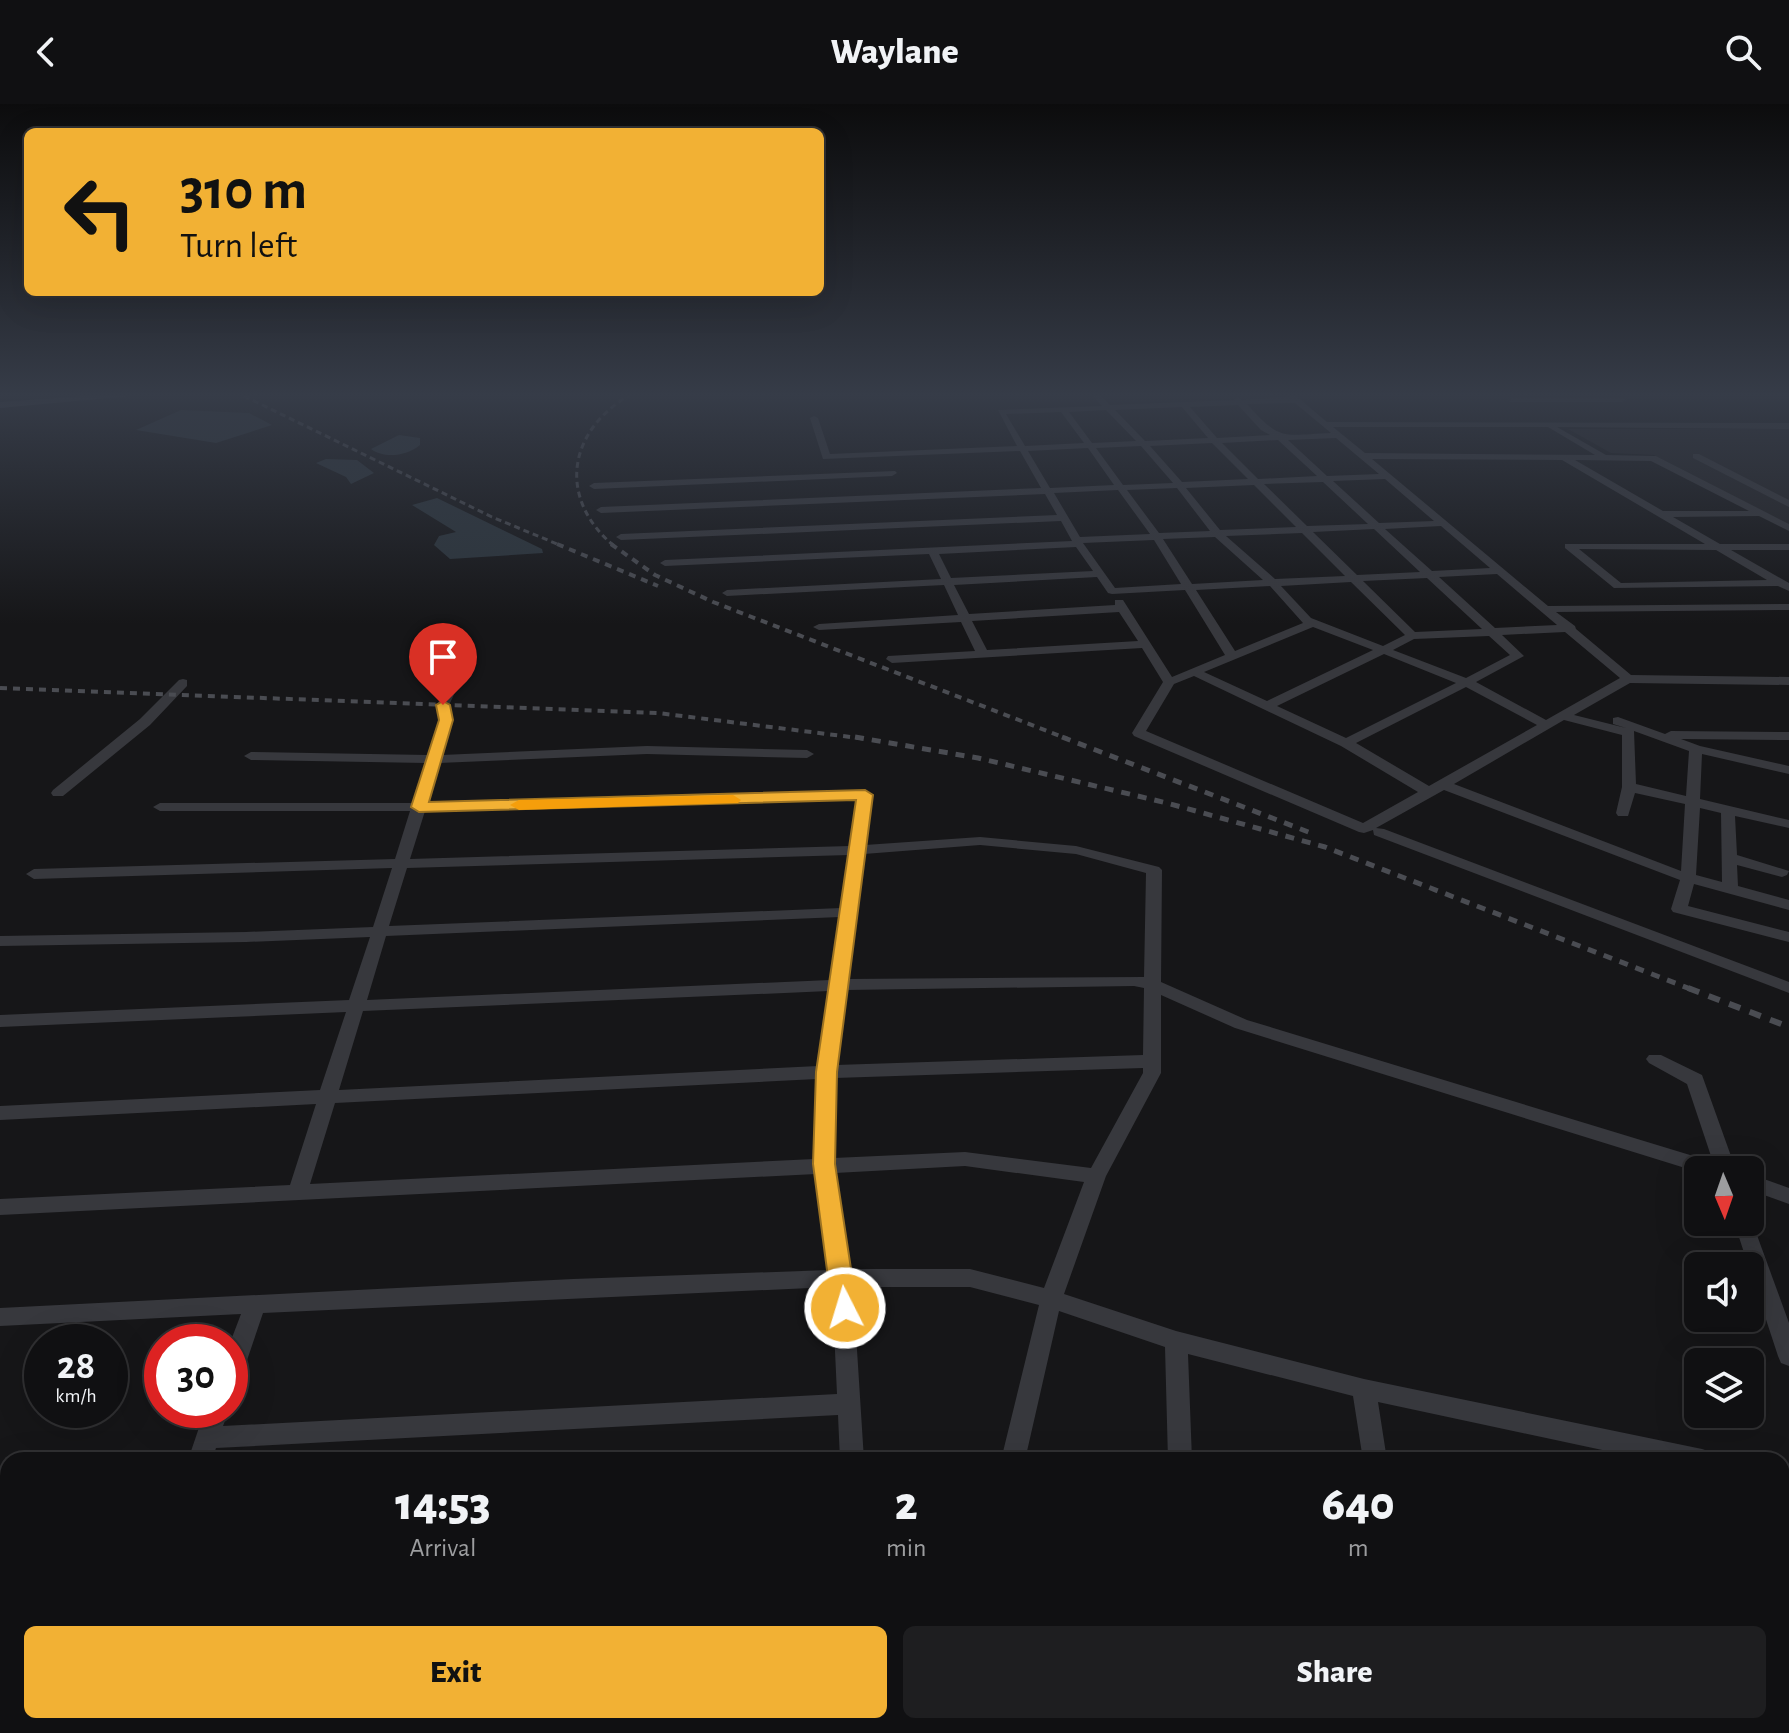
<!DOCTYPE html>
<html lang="en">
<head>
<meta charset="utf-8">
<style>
  body { margin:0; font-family:"Alegreya Sans",sans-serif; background:#1e1e20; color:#f1f3f6; height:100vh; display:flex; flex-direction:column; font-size:30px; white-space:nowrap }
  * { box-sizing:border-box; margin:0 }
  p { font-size:26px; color:#9c9d9f }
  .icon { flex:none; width:44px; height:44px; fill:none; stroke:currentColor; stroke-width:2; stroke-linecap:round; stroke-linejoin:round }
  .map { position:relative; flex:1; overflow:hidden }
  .sheet { position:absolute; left:0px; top:1348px; width:1790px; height:282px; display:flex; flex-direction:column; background:#101012; border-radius:24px 24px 0 0; box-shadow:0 8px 32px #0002,0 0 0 2px #303032 }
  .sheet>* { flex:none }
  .hud { position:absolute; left:24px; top:24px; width:800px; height:168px; border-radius:12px; box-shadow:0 8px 32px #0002,0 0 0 2px #303032; background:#f2b134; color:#111; overflow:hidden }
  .needle { width:52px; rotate:178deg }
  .fabs { position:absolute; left:1684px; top:1052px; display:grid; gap:16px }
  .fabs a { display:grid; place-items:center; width:80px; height:80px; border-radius:12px; background:#101012; box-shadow:0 8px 32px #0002,0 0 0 2px #303032; font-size:40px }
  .speed { position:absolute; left:24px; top:1220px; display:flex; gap:16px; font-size:40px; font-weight:700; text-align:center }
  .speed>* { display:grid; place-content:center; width:104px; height:104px; border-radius:50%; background:#101012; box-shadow:0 8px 32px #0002,0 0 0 2px #303032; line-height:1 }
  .speed small { font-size:20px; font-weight:400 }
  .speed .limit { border:12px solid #d22; background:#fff; color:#111 }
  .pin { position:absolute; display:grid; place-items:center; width:68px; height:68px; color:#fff; margin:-82px -34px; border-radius:50% 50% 50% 0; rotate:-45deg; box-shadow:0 0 8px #0007 }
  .pin .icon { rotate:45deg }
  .me { position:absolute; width:88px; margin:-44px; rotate:355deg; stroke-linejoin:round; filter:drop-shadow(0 0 6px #0008) }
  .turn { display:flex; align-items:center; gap:28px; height:168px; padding:0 24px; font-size:36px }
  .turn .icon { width:104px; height:104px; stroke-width:2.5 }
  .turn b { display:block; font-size:56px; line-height:68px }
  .eta { display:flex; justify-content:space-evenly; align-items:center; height:136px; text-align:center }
  .eta b { font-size:48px; font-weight:800; line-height:56px }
  .action { display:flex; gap:16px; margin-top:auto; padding:16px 24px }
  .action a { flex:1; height:92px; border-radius:12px; background:#f2b134; color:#111; font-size:32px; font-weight:800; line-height:92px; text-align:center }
  .action a+a { background:#1e1e20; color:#f1f3f6 }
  header { display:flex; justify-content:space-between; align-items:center; height:104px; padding:0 24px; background:#101012; font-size:36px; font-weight:800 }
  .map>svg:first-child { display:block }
</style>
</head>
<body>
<header><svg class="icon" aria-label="back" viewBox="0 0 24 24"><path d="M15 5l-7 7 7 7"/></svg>Waylane<svg class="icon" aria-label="search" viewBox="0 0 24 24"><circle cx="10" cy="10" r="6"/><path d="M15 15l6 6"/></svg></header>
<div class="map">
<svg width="1789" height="1629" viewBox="0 0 1789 1629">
  <rect width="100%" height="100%" fill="#161618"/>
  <polygon fill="#222225" points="1568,325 1789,325 1789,421 1654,351 1611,349"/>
  <g fill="#2c353c">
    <polygon points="181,306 249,309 272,321 216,339 136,326"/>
    <path d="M 399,331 L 420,334 L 420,341 C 407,352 384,355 371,345 Z"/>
    <polygon points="326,355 357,356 374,369 351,380 346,373 316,359"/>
    <polygon points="437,394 542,445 543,449 450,455 434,441 439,432 456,428 412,401"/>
  </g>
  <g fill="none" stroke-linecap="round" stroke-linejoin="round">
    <g fill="#37383d" fill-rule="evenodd">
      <path d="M 1093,292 L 1101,292 L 1110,301 L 1234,296 L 1237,293 L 1242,296 L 1296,292 L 1327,318 L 1789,319 L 1789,325 L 1557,323 L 1606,351 L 1656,352 L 1789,420 L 1789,427 L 1759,412 L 1673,413 L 1720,440 L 1789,440 L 1789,446 L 1731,446 L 1789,479 L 1789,487 L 1778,482 L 1614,484 L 1565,444 L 1565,440 L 1705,440 L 1562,356 L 1372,355 L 1548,502 L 1789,500 L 1789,506 L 1556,508 L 1575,522 L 1576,525 L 1631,571 L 1789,573 L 1789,581 L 1630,579 L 1574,611 L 1626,624 L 1613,620 L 1613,614 L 1618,613 L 1665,630 L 1671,627 L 1789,628 L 1789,636 L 1681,635 L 1700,642 L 1789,662 L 1789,670 L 1702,650 L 1700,695 L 1789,716 L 1789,724 L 1735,712 L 1737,751 L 1789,767 L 1787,771 L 1782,773 L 1737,761 L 1738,782 L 1789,796 L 1789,806 L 1694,780 L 1688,802 L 1789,828 L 1789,838 L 1673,808 L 1671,805 L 1680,776 L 1444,686 L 1376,724 L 1384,725 L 1789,878 L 1789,889 L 1374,731 L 1373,726 L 1364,729 L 1359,728 L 1134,632 L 1132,629 L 1163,578 L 1142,544 L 892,559 L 886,555 L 888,552 L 975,547 L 961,518 L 819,526 L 813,523 L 819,520 L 958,511 L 944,481 L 727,492 L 722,489 L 727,486 L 941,475 L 929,450 L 665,462 L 660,459 L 665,456 L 1072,437 L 1061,417 L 621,436 L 616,433 L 621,430 L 1057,411 L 1045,390 L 601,409 L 596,406 L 601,403 L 1041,384 L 1020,347 L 823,355 L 810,314 L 814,312 L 818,314 L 830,350 L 1017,342 L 998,306 L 1102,302 ZM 1295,299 L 1331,329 C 1282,331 1281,338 1247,300 ZM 1238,301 L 1261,326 L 1270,331 L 1217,334 L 1190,303 ZM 1182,303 L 1208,334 L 1145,337 L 1115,306 ZM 1106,306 L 1136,337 L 1092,339 L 1069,308 ZM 1061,308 L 1084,339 L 1025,342 L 1006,310 ZM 1333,323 L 1548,323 L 1595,351 L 1365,349 ZM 1336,334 L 1379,370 L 1327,372 L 1288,336 ZM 1278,336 L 1317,372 L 1258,375 L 1222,339 ZM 1212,339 L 1248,375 L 1182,378 L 1150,342 ZM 1141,342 L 1173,379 L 1123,381 L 1096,344 ZM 1088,344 L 1114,381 L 1050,384 L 1028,347 ZM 1575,356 L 1651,357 L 1749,407 L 1663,407 ZM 1385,375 L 1434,417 L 1379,419 L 1333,377 ZM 1323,378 L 1368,420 L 1307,422 L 1264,380 ZM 1254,381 L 1296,423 L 1220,426 L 1186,384 ZM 1177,384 L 1210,427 L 1159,429 L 1127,386 ZM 1118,386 L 1150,430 L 1080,433 L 1054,389 ZM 1441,422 L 1490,464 L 1432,467 L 1385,425 ZM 1374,425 L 1420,468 L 1357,471 L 1313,428 ZM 1302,429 L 1345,472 L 1275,475 L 1226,432 ZM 1215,433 L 1263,476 L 1192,480 L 1163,435 ZM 1154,436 L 1181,480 L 1115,484 L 1083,439 ZM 1076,443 L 1093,467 L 951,474 L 939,450 ZM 1579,445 L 1716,446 L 1767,476 L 1621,479 ZM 1497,470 L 1557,521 L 1495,524 L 1439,473 ZM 1097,473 L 1108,489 L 1112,490 L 1185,486 L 1225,551 L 1172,573 L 1123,496 L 1115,496 L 1115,501 L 969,510 L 954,481 ZM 1427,474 L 1482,525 L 1415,528 L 1363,477 ZM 1351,478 L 1405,531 L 1383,542 L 1311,514 L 1281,482 ZM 1270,482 L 1303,519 L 1235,547 L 1196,486 ZM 1119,508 L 1138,537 L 987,546 L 972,517 ZM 1313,523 L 1373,546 L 1267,597 L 1204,568 ZM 1565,528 L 1620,574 L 1546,616 L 1476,578 L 1524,552 L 1502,531 ZM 1489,532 L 1510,551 L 1466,574 L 1393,546 L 1414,535 ZM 1384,550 L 1456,579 L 1346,634 L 1277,602 ZM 1194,572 L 1341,642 L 1418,688 L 1363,719 L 1146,627 L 1174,580 ZM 1466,583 L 1537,621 L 1429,682 L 1356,639 ZM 1564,616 L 1622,631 L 1622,683 L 1616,709 L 1618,712 L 1628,712 L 1635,689 L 1685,700 L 1681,767 L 1454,680 ZM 1634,627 L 1689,647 L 1686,692 L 1636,680 ZM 1700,704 L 1721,709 L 1722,778 L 1696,771 Z"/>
      <polygon points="1512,294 1622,294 1626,296 1622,298 1509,298"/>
      <polygon points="1693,350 1699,350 1789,396 1789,403 1693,354"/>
      <polygon points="895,367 897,369 892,372 594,385 589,382 594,379"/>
      <path d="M 454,574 L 460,578 L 449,601 L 452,616 L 442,651 L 647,642 L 807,646 L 814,650 L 807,654 L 647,650 L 439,659 L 427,699 L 865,687 L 872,691 L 865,741 L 980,733 L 1076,742 L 1159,763 L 1162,766 L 1161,878 L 1247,916 L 1713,1058 L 1687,980 L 1649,959 L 1646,955 L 1649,951 L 1661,951 L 1702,971 L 1736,1066 L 1698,1068 L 1235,924 L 1161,891 L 1161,969 L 1106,1072 L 1064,1190 L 1176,1227 L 1364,1275 L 1702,1345 L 1711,1348 L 1714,1356 L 1649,1356 L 1378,1298 L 1387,1356 L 1363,1356 L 1353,1292 L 1188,1250 L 1192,1356 L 1168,1356 L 1165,1243 L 1059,1207 L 1025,1356 L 1001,1356 L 1039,1201 L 970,1183 L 853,1183 L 864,1356 L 840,1356 L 838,1311 L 216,1344 L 212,1356 L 188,1356 L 205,1306 L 229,1306 L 223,1322 L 837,1290 L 832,1183 L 263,1209 L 242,1271 L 238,1278 L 230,1281 L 230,1239 L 241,1210 L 0,1222 L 0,1204 L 573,1175 L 830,1166 L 816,1070 L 0,1111 L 0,1095 L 290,1081 L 316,1000 L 0,1016 L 0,1002 L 320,986 L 346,908 L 0,923 L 0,911 L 349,896 L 370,833 L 246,838 L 0,842 L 0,832 L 246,828 L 373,823 L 392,764 L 34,775 L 26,770 L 34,765 L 395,755 L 410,707 L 160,707 L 153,703 L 160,699 L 413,699 L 426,659 L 251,656 L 244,652 L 251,648 L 428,651 L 440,616 L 437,601 L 448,578 ZM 857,695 L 850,742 L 410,755 L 425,707 ZM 980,741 L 1076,750 L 1146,769 L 1144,873 L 848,875 L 864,750 ZM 849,751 L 841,804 L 389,822 L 407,764 ZM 840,813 L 830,876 L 367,896 L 386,832 ZM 1134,882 L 1144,884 L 1143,951 L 836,961 L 846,886 ZM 829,887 L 818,962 L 339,986 L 363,907 ZM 1143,964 L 1143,969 L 1091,1064 L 965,1048 L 834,1054 L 835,974 ZM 817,975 L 814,1055 L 310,1080 L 335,999 ZM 965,1062 L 1084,1078 L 1044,1184 L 970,1165 L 851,1165 L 835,1069 Z"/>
      <polygon points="183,575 187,576 187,582 150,621 63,692 53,692 51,689 53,686 140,615 179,576"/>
      <polygon points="1750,1070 1789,1084 1789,1100 1750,1086"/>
      <polygon points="1750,1112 1789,1219 1789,1262 1781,1259 1778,1252 1734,1118 1750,1118"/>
      <polygon points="1782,1364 1789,1365 1789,1389 1782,1386"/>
      <polygon points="8,1463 8,1491 0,1494 0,1466"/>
      <polygon points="1782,1588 1789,1591 1789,1619 1782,1616"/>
      <polygon points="861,1622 889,1622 886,1629 858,1629"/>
    </g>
    <polygon fill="#45474d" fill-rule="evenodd" points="85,292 130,292 0,304 0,298"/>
    <g stroke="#4a4c52" stroke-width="3" stroke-dasharray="6 4" stroke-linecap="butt">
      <polyline points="244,292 492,413 562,442"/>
      <path d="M 614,442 C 558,395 567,329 628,292"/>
    </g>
    <g stroke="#4a4c52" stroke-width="4" stroke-dasharray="7 6" stroke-linecap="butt">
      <polyline points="557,440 658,482"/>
      <polyline points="611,440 655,471 713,498 1068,635"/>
      <polyline points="0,584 658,609 867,635"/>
    </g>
    <g stroke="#4a4c52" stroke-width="5" stroke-dasharray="9 8" stroke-linecap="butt">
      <polyline points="855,633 978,654 1167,699 1325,743 1693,886"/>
      <polyline points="1062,633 1311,729"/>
    </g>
    <polyline stroke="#4a4c52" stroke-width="6" stroke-dasharray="12 10" stroke-linecap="butt" points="1688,884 1789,923"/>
  </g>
  <linearGradient id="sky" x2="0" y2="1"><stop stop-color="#0c0c0d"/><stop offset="0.56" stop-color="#363c48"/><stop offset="1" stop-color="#363c48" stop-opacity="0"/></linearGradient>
  <rect width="1789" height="520" fill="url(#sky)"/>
  <polygon fill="#f2b134" stroke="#9d7322" stroke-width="2" points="443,597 450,601 453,616 429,698 865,686 873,691 837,968 835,1060 857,1204 853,1212 845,1215 836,1212 832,1204 813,1060 816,968 856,696 419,708 411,703 439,616 436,601"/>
  <polygon fill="#f59e0b" points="733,691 741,696 738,699 519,706 510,701 519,696"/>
</svg>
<div class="fabs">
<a><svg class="needle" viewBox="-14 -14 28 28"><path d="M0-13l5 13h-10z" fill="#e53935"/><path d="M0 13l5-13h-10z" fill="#9c9d9f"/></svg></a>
<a><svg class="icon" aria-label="sound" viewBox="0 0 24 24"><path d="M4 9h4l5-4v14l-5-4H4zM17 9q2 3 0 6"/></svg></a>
<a><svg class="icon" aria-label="layers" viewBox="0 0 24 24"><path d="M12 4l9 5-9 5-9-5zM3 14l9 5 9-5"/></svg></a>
</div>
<div class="speed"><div>28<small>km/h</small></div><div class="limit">30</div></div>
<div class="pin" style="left:443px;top:601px;background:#d93025"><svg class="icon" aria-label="arrive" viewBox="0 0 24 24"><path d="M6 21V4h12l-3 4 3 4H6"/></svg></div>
<svg class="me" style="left:845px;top:1204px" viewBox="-20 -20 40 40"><circle r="17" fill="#f2b134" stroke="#fff" stroke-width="3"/><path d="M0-11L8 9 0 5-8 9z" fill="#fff"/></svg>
<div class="hud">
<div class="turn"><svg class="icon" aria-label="left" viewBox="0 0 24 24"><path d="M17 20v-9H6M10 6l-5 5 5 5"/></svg><div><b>310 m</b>Turn left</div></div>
</div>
<section class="sheet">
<div class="eta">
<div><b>14:53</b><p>Arrival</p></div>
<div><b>2</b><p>min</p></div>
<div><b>640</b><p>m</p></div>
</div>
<div class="action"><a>Exit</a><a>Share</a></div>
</section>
</div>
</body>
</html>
